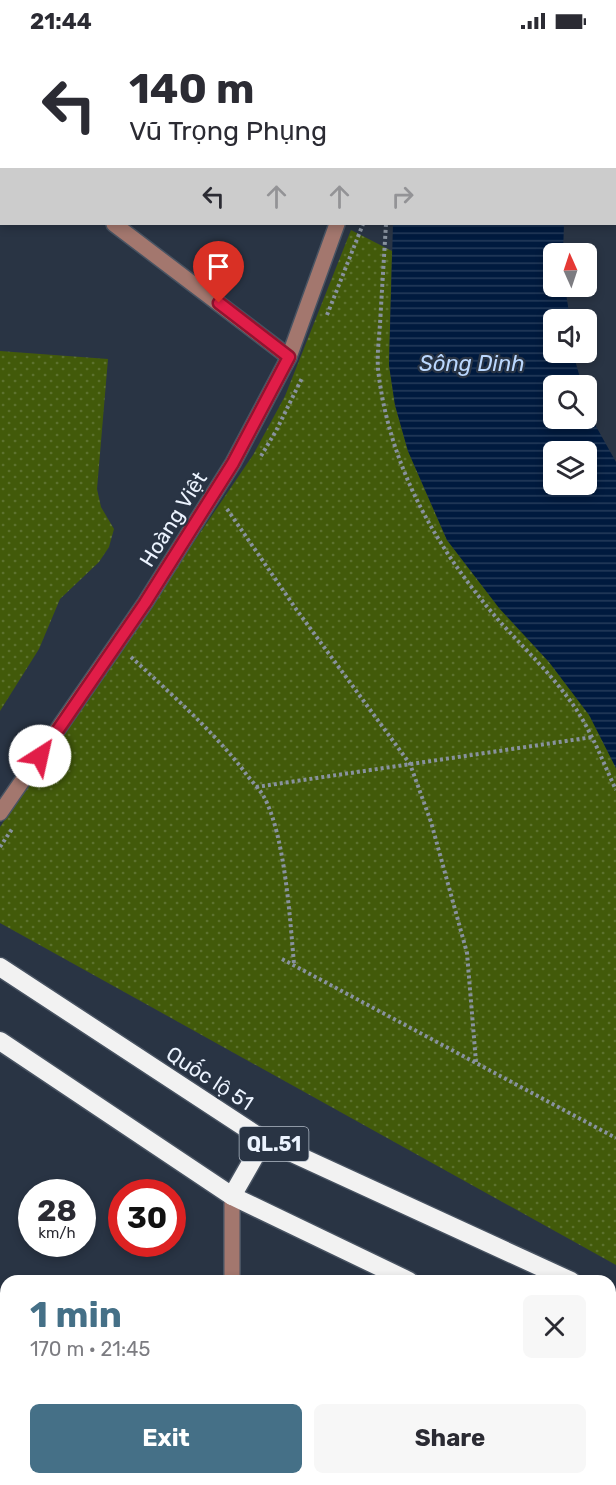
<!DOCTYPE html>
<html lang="en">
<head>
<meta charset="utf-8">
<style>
  body { margin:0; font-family:Rubik,sans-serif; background:#f7f7f7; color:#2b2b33; height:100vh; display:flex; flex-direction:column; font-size:22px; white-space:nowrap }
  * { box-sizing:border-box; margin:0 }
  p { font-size:20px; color:#7c7c81 }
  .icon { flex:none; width:33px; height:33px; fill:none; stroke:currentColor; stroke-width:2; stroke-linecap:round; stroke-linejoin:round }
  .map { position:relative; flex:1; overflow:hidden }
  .drawer { position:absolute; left:0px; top:1233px; width:616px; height:210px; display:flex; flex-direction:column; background:#fff; border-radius:18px 18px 0 0; box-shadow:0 3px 9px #0003 }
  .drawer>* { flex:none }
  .hud { position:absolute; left:0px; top:0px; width:616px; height:183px; box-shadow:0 3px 9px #0003; background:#fff; color:#2b2b33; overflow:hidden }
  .needle { width:39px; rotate:357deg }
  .controls { position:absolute; left:543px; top:201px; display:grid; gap:12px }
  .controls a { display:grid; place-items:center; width:54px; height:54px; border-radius:9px; background:#fff; box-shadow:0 3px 9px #0003; font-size:30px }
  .speed { position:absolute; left:18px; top:1137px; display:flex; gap:12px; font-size:30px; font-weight:700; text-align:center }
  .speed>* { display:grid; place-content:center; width:78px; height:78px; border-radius:50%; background:#fff; box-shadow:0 3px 9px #0003; line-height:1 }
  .speed small { font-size:15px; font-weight:400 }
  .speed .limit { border:9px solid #d22; background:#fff; color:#111 }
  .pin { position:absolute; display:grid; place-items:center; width:51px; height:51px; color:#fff; margin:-62px -26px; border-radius:50% 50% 50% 0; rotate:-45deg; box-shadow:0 0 6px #0007 }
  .pin .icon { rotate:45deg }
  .me { position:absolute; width:66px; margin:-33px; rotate:35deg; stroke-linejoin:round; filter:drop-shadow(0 0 4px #0008) }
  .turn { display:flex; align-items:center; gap:21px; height:126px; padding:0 30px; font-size:27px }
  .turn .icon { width:78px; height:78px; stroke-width:2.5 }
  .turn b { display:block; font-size:42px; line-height:51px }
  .lanes { display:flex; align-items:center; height:57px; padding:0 30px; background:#0003; justify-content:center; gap:30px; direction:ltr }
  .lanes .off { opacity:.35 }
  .round { display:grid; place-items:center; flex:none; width:63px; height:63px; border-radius:9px; background:#f7f7f7 }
  .overview { display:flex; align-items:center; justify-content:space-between; height:102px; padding:0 30px }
  h1 { font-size:36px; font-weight:700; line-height:45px; color:#457087 }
  .cta { display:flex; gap:12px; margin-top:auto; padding:12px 30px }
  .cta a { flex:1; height:69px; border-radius:9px; background:#457087; color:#fff; font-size:24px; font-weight:700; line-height:69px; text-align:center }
  .cta a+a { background:#f7f7f7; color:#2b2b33 }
  .status { display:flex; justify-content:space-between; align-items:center; height:42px; padding:0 30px; background:#fff; direction:ltr }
  .status svg { height:16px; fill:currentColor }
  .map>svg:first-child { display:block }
</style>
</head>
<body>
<div class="status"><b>21:44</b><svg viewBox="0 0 49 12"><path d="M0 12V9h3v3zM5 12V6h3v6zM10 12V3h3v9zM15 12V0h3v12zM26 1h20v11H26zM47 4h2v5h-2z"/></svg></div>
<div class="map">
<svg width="616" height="1443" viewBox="0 0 616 1443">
  <defs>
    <pattern id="green-dots" width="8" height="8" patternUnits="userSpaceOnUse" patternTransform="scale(1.5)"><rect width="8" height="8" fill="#425a0a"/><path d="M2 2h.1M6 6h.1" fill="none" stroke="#5d722f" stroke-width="1.8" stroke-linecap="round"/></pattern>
    <pattern id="forest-crowns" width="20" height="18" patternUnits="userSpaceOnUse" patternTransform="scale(1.5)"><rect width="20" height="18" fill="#527107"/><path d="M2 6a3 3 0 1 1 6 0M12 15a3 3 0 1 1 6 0" fill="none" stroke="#6b862c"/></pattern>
    <pattern id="water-rules" width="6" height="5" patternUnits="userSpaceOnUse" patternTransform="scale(1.5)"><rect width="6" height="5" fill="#001a3e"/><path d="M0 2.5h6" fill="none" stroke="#253c5b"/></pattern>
  </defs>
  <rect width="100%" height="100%" fill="#293444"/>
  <g fill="url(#green-dots)">
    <polygon points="351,188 392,209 389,323 395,363 408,409 447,498 499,565 549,620 590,673 616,726 616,1223 0,881 0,785 253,413 285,354"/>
    <polygon points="0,309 108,317 97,447 101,465 114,487 109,505 99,520 60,557 39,607 0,669"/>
  </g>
  <polygon fill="url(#forest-crowns)" points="611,1372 616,1375 616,1443 596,1443 598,1437 610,1437"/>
  <g fill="url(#water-rules)" fill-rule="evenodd">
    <polygon points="444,0 608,0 443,1"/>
    <path d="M 393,182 L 564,182 L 563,211 L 554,212 L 554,244 L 565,245 L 570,277 L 554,278 L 554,310 L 573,311 L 582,343 L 554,344 L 554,376 L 586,376 L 587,356 L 593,379 L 616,420 L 616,726 L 589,673 L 549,620 L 499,566 L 447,498 L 408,409 L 395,363 L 389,323 ZM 554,410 L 586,410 L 586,442 L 554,442 Z"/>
  </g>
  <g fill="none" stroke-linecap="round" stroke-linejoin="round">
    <defs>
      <g id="minor">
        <polyline points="115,0 117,2"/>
        <polyline points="17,2 18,0"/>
        <polyline points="411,2 412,0"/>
        <polyline points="0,25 2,23"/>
        <polyline points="0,95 2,96"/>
        <polyline points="114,182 289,315"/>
        <polyline points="0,771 145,561 233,421 289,315 337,182"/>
        <polyline points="232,1154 232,1239"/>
        <polyline points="0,1423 6,1425"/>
        <polyline points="38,1437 55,1443"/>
        <polyline points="304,1437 307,1443"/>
      </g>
      <g id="highway">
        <polyline points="0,925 264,1098 571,1239"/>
        <polyline points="0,999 232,1154 409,1239"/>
        <polyline points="232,1154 264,1098"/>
        <polyline points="610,1257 616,1260"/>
        <polyline points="610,1336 616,1338"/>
      </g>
    </defs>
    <use href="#minor" stroke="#485362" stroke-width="18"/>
    <use href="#highway" stroke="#485362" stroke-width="21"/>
    <g stroke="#88929f" stroke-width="4" stroke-dasharray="3 3" stroke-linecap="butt">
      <path d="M 386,182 C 384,215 382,248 380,282 C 379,296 377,312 378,327 C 389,425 437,508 501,581 C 527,609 554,635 576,667 C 593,693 603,720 616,748"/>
      <polyline points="327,273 363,182"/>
      <polyline points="261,414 276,389 302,336"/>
      <polyline points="227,467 296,567 410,722 431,780 467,911 476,1020"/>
      <path d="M 131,615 C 170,651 211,687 244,729 C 250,738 259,746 264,755 C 285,794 290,877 294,922"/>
      <polyline points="256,745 593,695"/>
      <polyline points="0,805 12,787"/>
      <polyline points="282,917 616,1096"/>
    </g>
    <use href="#minor" stroke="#a3776e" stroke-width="15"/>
    <use href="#highway" stroke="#f2f2f2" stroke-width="18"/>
  </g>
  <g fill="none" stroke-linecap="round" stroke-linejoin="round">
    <defs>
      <polyline id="route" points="40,714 145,561 233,421 289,315 219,261"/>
    </defs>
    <use href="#route" stroke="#92132f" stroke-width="15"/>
    <use href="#route" stroke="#e11d48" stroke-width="10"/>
  </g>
  <g text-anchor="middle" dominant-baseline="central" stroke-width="4.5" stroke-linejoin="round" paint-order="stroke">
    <rect fill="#293444" stroke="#b1bac6" stroke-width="1.5" x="239.5" y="1085" width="69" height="34" rx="4.5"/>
    <g font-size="20" font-weight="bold" fill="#ebf3fe">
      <text x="274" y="1102">QL.51</text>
    </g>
    <g font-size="21" fill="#ebf3fe" stroke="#293444">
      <text transform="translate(173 477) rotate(-58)">Hoàng Việt</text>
      <text transform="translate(210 1036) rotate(33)">Quốc lộ 51</text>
    </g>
    <g font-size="22" font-style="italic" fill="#bad7fe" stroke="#293444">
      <text x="472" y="321">Sông Dinh</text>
    </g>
  </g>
</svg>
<div class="controls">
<a><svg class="needle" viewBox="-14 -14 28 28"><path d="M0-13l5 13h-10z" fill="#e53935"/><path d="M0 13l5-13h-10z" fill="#7c7c81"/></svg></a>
<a><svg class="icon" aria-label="sound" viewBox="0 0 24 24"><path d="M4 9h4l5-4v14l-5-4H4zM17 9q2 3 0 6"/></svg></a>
<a><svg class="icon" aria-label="search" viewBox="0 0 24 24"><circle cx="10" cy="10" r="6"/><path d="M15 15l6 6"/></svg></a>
<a><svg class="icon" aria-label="layers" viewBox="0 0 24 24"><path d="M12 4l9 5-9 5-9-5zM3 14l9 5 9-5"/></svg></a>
</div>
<div class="speed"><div>28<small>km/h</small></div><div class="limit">30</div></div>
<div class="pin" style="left:219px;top:261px;background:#d93025"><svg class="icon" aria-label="arrive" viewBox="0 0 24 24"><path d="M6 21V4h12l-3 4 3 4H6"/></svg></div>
<svg class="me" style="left:40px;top:714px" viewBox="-20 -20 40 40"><circle r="19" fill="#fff"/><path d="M0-13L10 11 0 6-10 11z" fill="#e11d48"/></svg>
<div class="hud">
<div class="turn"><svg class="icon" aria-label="left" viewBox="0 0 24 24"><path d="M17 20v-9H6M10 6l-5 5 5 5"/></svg><div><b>140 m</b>Vũ Trọng Phụng</div></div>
<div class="lanes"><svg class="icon" aria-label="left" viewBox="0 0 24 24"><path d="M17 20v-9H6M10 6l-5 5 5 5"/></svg><svg class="icon off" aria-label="ahead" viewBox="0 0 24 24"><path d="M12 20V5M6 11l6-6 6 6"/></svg><svg class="icon off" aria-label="ahead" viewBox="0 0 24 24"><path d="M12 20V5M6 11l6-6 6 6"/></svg><svg class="icon off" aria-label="right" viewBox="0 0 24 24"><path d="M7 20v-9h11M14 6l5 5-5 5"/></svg></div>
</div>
<section class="drawer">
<div class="overview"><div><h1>1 min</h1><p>170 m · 21:45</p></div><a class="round"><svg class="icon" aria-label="close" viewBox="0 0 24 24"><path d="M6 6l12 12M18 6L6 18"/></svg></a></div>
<div class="cta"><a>Exit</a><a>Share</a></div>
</section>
</div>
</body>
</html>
